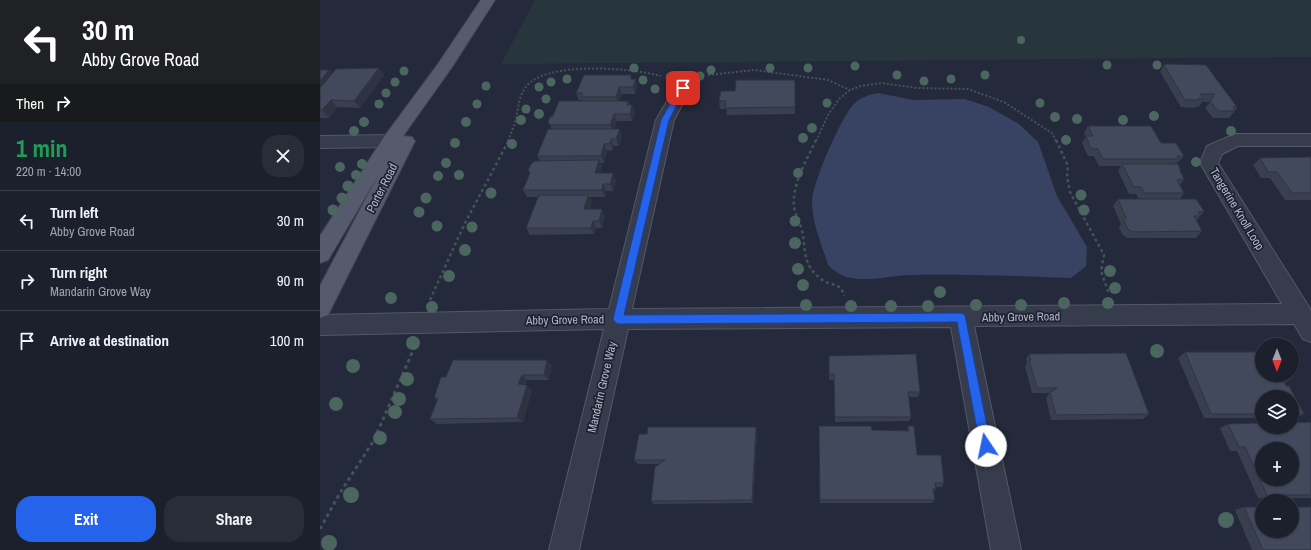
<!DOCTYPE html>
<html lang="en">
<head>
<meta charset="utf-8">
<style>
  body { margin:0; font-family:"Archivo Narrow",sans-serif; background:#282d38; color:#f1f3f6; height:100vh; display:flex; flex-direction:column; font-size:15px; white-space:nowrap }
  * { box-sizing:border-box; margin:0 }
  p { font-size:13px; color:#a0a3a9 }
  .icon { flex:none; width:22px; height:22px; fill:none; stroke:currentColor; stroke-width:2; stroke-linecap:round; stroke-linejoin:round }
  .map { position:relative; flex:1; overflow:hidden }
  .side { display:flex; flex-direction:column; background:#1b202c; width:320px }
  .side>* { flex:none }
  .banner { background:#202124; color:#fff; overflow:hidden }
  .needle { width:26px; rotate:180deg }
  .controls { position:absolute; left:935px; top:338px; display:grid; gap:8px }
  .controls a { display:grid; place-items:center; width:44px; height:44px; border-radius:50%; background:#1b202c; box-shadow:0 1px 3px #0004,0 0 0 1px #393e48; font-size:20px }
  .pin { position:absolute; display:grid; place-items:center; width:34px; height:34px; color:#fff; margin:-17px; border-radius:8px; box-shadow:0 2px 6px #0006 }
  .me { position:absolute; width:44px; margin:-22px; rotate:349deg; stroke-linejoin:round; filter:drop-shadow(0 0 3px #0008) }
  .turn { display:flex; align-items:center; gap:14px; height:84px; padding:0 16px; font-size:18px }
  .turn .icon { width:52px; height:52px; stroke-width:2.5 }
  .turn b { display:block; font-size:28px; line-height:34px }
  .then { display:flex; align-items:center; height:38px; padding:0 16px; background:#0003; gap:8px; font-size:15px }
  .round { display:grid; place-items:center; flex:none; width:42px; height:42px; border-radius:16px; background:#282d38 }
  .headline { display:flex; align-items:center; justify-content:space-between; height:68px; padding:0 16px }
  h1 { font-size:24px; font-weight:700; line-height:30px; color:#1e9e55 }
  .button { display:flex; gap:8px; margin-top:auto; padding:8px 16px }
  .button a { flex:1; height:46px; border-radius:16px; background:#2563eb; color:#fff; font-size:16px; font-weight:700; line-height:46px; text-align:center }
  .button a+a { background:#282d38; color:#f1f3f6 }
  ul { padding:0; list-style:none }
  li { display:flex; align-items:center; gap:12px; height:60px; padding:0 16px; border-top:1px solid #393e48 }
  li div { flex:1 }
  li b { display:block; font-size:15px }
  li em { font-style:normal }
  main { display:flex; flex:1; min-height:0 }
  .map>svg:first-child { display:block }
</style>
</head>
<body>
<main>
<section class="side">
<div class="banner">
<div class="turn"><svg class="icon" aria-label="left" viewBox="0 0 24 24"><path d="M17 20v-9H6M10 6l-5 5 5 5"/></svg><div><b>30 m</b>Abby Grove Road</div></div>
<div class="then">Then<svg class="icon" aria-label="right" viewBox="0 0 24 24"><path d="M7 20v-9h11M14 6l5 5-5 5"/></svg></div>
</div>
<div class="headline"><div><h1>1 min</h1><p>220 m · 14:00</p></div><a class="round"><svg class="icon" aria-label="close" viewBox="0 0 24 24"><path d="M6 6l12 12M18 6L6 18"/></svg></a></div>
<ul>
<li><svg class="icon" aria-label="left" viewBox="0 0 24 24"><path d="M17 20v-9H6M10 6l-5 5 5 5"/></svg><div><b>Turn left</b><p>Abby Grove Road</p></div><em>30 m</em></li>
<li><svg class="icon" aria-label="right" viewBox="0 0 24 24"><path d="M7 20v-9h11M14 6l5 5-5 5"/></svg><div><b>Turn right</b><p>Mandarin Grove Way</p></div><em>90 m</em></li>
<li><svg class="icon" aria-label="arrive" viewBox="0 0 24 24"><path d="M6 21V4h12l-3 4 3 4H6"/></svg><div><b>Arrive at destination</b></div><em>100 m</em></li>
</ul>
<div class="button"><a>Exit</a><a>Share</a></div>
</section>
<div class="map">
<svg width="991" height="550" viewBox="0 0 991 550">
  <rect width="100%" height="100%" fill="#242a3b"/>
  <polygon fill="#26363c" points="215,0 991,0 991,57 181,64"/>
  <path fill="#384262" d="M 558,93 L 594,100 L 645,99 L 669,107 L 699,124 L 718,142 L 737,196 L 767,247 L 766,266 L 751,278 C 698,276 646,274 592,275 C 572,275 552,282 532,278 C 523,277 514,271 508,265 C 502,245 492,223 492,202 C 492,184 521,117 534,104 C 541,97 548,95 558,93 Z"/>
  <g fill="none" stroke-linecap="round" stroke-linejoin="round">
    <defs>
      <g id="minor">
        <polygon points="363,83 369,84 371,88 354,120 312,309 962,304 880,163 887,146 915,134 991,134 991,146 918,146 902,154 898,163 989,307 991,311 991,342 983,339 974,324 654,326 701,550 671,550 631,327 308,329 259,550 229,550 284,329 0,335 0,315 289,309 336,120 357,84"/>
        <polygon points="70,135 76,137 79,141 76,145 70,147 0,148 0,136"/>
      </g>
      <polygon id="major" points="161,0 175,0 132,67 83,136 92,137 95,141 8,315 0,318 0,286 60,172 8,260 0,263 0,236 64,137 118,64"/>
    </defs>
    <use href="#minor" stroke="#535767" stroke-width="2"/>
    <use href="#major" stroke="#414555" stroke-width="2"/>
    <g stroke="#44535a" stroke-width="2" stroke-dasharray="2 2" stroke-linecap="butt">
      <polyline points="388,75 434,70 508,80 530,90"/>
      <path d="M 188,141 C 190,135 193,129 195,123 C 198,112 198,98 205,88 C 224,60 312,68 341,76"/>
      <polyline points="496,141 508,115 519,99 530,90 541,86 562,83 597,88 648,89 684,102 733,134 736,141"/>
    </g>
    <g stroke="#44535a" stroke-width="2.5" stroke-dasharray="3 3" stroke-linecap="butt">
      <path d="M 496,140 C 487,160 472,183 474,206 C 475,216 482,226 483,236 C 486,256 484,265 501,279 C 510,287 521,281 524,296"/>
      <polyline points="736,140 748,166 747,177 750,192 784,255 781,271 789,294"/>
      <polyline points="110,300 144,225 189,140"/>
    </g>
    <polyline stroke="#44535a" stroke-width="3" stroke-dasharray="3.5 3.5" stroke-linecap="butt" points="0,529 20,493 54,440 95,346"/>
    <use href="#minor" fill="#373c4c" fill-rule="evenodd"/>
    <use href="#major" fill="#555b6c" fill-rule="evenodd"/>
  </g>
  <g fill="#4b665f">
    <circle cx="701" cy="40" r="4"/>
    <circle cx="787" cy="65" r="4.5"/>
    <circle cx="837" cy="65" r="4.5"/>
    <circle cx="535" cy="66" r="4.5"/>
    <circle cx="314" cy="68" r="4.5"/>
    <circle cx="450" cy="68" r="4.5"/>
    <circle cx="488" cy="68" r="4.5"/>
    <circle cx="391" cy="70" r="4.5"/>
    <circle cx="84" cy="71" r="4.5"/>
    <circle cx="577" cy="75" r="4.5"/>
    <circle cx="665" cy="75" r="4.5"/>
    <circle cx="380" cy="76" r="4.5"/>
    <circle cx="350" cy="77" r="4.5"/>
    <circle cx="247" cy="79" r="4.5"/>
    <circle cx="631" cy="79" r="4.5"/>
    <circle cx="323" cy="80" r="4.5"/>
    <circle cx="604" cy="81" r="4.5"/>
    <circle cx="75" cy="82" r="4.5"/>
    <circle cx="231" cy="82" r="4.5"/>
    <circle cx="166" cy="86" r="4.5"/>
    <circle cx="219" cy="87" r="4.5"/>
    <circle cx="335" cy="89" r="4.5"/>
    <circle cx="66" cy="93" r="4.5"/>
    <circle cx="226" cy="99" r="4.5"/>
    <circle cx="507" cy="103" r="4.5"/>
    <circle cx="720" cy="103" r="4.5"/>
    <circle cx="59" cy="104" r="4.5"/>
    <circle cx="157" cy="104" r="4.5"/>
    <circle cx="206" cy="109" r="4.5"/>
    <circle cx="219" cy="114" r="5"/>
    <circle cx="834" cy="116" r="5"/>
    <circle cx="735" cy="117" r="5"/>
    <circle cx="757" cy="119" r="5"/>
    <circle cx="201" cy="120" r="5"/>
    <circle cx="803" cy="120" r="5"/>
    <circle cx="44" cy="122" r="5"/>
    <circle cx="146" cy="122" r="5"/>
    <circle cx="492" cy="128" r="5"/>
    <circle cx="34" cy="131" r="5"/>
    <circle cx="911" cy="131" r="5"/>
    <circle cx="483" cy="138" r="5"/>
    <circle cx="746" cy="140" r="5"/>
    <circle cx="135" cy="143" r="5"/>
    <circle cx="192" cy="144" r="5"/>
    <circle cx="876" cy="162" r="5"/>
    <circle cx="126" cy="163" r="5"/>
    <circle cx="42" cy="164" r="5"/>
    <circle cx="20" cy="167" r="5"/>
    <circle cx="478" cy="173" r="5"/>
    <circle cx="36" cy="175" r="5"/>
    <circle cx="139" cy="175" r="5"/>
    <circle cx="118" cy="176" r="5"/>
    <circle cx="28" cy="186" r="5.5"/>
    <circle cx="171" cy="193" r="5.5"/>
    <circle cx="761" cy="195" r="5.5"/>
    <circle cx="22" cy="198" r="5.5"/>
    <circle cx="106" cy="198" r="5.5"/>
    <circle cx="13" cy="210" r="5.5"/>
    <circle cx="764" cy="210" r="5.5"/>
    <circle cx="99" cy="212" r="5.5"/>
    <circle cx="475" cy="221" r="5.5"/>
    <circle cx="117" cy="226" r="5.5"/>
    <circle cx="152" cy="227" r="5.5"/>
    <circle cx="475" cy="243" r="6"/>
    <circle cx="145" cy="250" r="6"/>
    <circle cx="478" cy="269" r="6"/>
    <circle cx="790" cy="271" r="6"/>
    <circle cx="129" cy="276" r="6"/>
    <circle cx="483" cy="285" r="6"/>
    <circle cx="795" cy="288" r="6"/>
    <circle cx="620" cy="292" r="6"/>
    <circle cx="71" cy="298" r="6"/>
    <circle cx="744" cy="303" r="6"/>
    <circle cx="788" cy="303" r="6"/>
    <circle cx="486" cy="305" r="6"/>
    <circle cx="656" cy="305" r="6"/>
    <circle cx="701" cy="305" r="6"/>
    <circle cx="531" cy="306" r="6"/>
    <circle cx="571" cy="306" r="6"/>
    <circle cx="608" cy="306" r="6"/>
    <circle cx="112" cy="307" r="6"/>
    <circle cx="93" cy="343" r="7"/>
    <circle cx="837" cy="351" r="7"/>
    <circle cx="33" cy="366" r="7"/>
    <circle cx="87" cy="379" r="7"/>
    <circle cx="79" cy="399" r="7"/>
    <circle cx="16" cy="404" r="7"/>
    <circle cx="75" cy="412" r="7"/>
    <circle cx="60" cy="438" r="7"/>
    <circle cx="31" cy="495" r="8"/>
    <circle cx="906" cy="520" r="8"/>
    <circle cx="9" cy="543" r="8"/>
  </g>
  <g fill="#3a3f50">
    <polygon points="844,65 917,107 915,111 909,118 893,118 885,108 890,102 882,102 879,107 876,106 875,108 861,107 840,72"/>
    <polygon points="59,68 64,75 40,108 17,107 9,118 0,118 0,70 9,70 12,74"/>
    <polygon points="312,79 318,86 315,94 302,94 299,101 308,101 310,105 312,105 315,112 312,121 297,121 294,129 302,136 299,146 293,146 293,150 287,151 284,163 280,163 282,167 280,173 296,180 293,191 286,191 285,197 269,197 272,202 270,209 285,216 282,228 276,228 274,234 210,235 206,228 218,197 207,197 203,190 210,173 208,170 220,161 217,156 232,129 228,122 263,101 262,100 259,100 256,93"/>
    <polygon points="475,87 475,114 407,115 406,109 400,109 399,101"/>
    <polygon points="768,126 841,143 864,156 858,162 856,163 855,164 861,170 860,172 864,179 860,185 864,193 860,199 884,211 877,220 882,231 876,238 807,238 802,234 799,227 801,224 793,206 798,199 819,199 816,194 809,194 798,171 801,166 779,166 774,156 768,156 762,143 766,137 764,133"/>
    <polygon points="991,157 991,200 965,200 950,178 941,178 933,165 940,158"/>
    <polygon points="865,352 972,379 965,383 984,414 975,418 972,418 972,397 942,397 942,418 884,418 858,358"/>
    <polygon points="709,354 829,414 823,419 731,420 726,398 730,393 712,393 705,366 707,364 706,359"/>
    <polygon points="509,356 600,392 598,397 589,397 591,417 589,421 515,422 514,380 509,380"/>
    <polygon points="232,365 229,380 207,380 205,385 212,390 203,422 117,424 110,419 117,400 114,398 126,377"/>
    <polygon points="991,422 991,498 938,498 917,451 910,451 900,428 908,424"/>
    <polygon points="499,426 552,430 587,431 588,426 597,455 624,483 622,487 615,487 616,489 614,492 615,500 612,503 500,503"/>
    <polygon points="436,427 437,432 433,503 334,504 331,501 339,464 318,464 314,460 327,434"/>
    <polygon points="924,507 991,550 932,550 915,510"/>
  </g>
  <g fill="#2f3341">
    <polygon points="59,68 64,75 40,108 34,101"/>
    <polygon points="9,70 15,77 0,95 0,81"/>
    <polygon points="316,79 318,86 315,94 313,87"/>
    <polygon points="299,87 302,94 298,104 296,97"/>
    <polygon points="11,100 17,107 9,118 2,110"/>
    <polygon points="312,105 315,112 312,121 310,114"/>
    <polygon points="294,114 297,121 293,132 290,125"/>
    <polygon points="300,129 302,136 299,146 296,139"/>
    <polygon points="291,139 293,146 293,150 290,143"/>
    <polygon points="284,144 287,151 284,163 281,156"/>
    <polygon points="279,160 282,167 278,180 275,173"/>
    <polygon points="293,173 296,180 293,191 290,184"/>
    <polygon points="283,184 286,191 285,197 282,190"/>
    <polygon points="268,195 272,202 268,216 264,209"/>
    <polygon points="282,209 285,216 282,228 279,221"/>
    <polygon points="273,221 276,228 274,234 271,228"/>
    <polygon points="227,360 232,365 229,380 224,375"/>
    <polygon points="202,375 207,380 203,390 198,384"/>
    <polygon points="207,385 212,390 203,422 197,418"/>
    <polygon points="436,427 437,432 433,503 432,500"/>
  </g>
  <g fill="#43495d" stroke="#2f3341" fill-rule="evenodd">
    <polygon points="847,64 886,65 917,107 913,107 915,111 898,111 890,101 895,94 880,94 884,100 879,98 880,100 865,100 844,65"/>
    <polygon points="59,68 34,101 11,100 2,110 0,111 0,88 16,69"/>
    <polygon points="0,70 9,70 0,81"/>
    <polygon points="264,75 311,75 311,79 316,79 313,87 299,87 296,97 261,97 263,93 256,93"/>
    <polygon points="416,80 475,80 475,107 405,108 406,101 399,101 401,91 415,91"/>
    <polygon points="239,101 308,101 307,105 312,105 310,114 294,114 290,125 230,125 228,122 230,117 233,116"/>
    <polygon points="768,126 831,126 841,143 856,143 864,156 857,156 859,159 783,159 778,149 771,149 766,136 773,136"/>
    <polygon points="228,129 300,129 296,139 291,139 290,143 284,144 281,156 217,156"/>
    <polygon points="991,157 991,193 972,193 957,172 948,172 940,158"/>
    <polygon points="279,160 275,173 293,173 290,184 283,184 282,190 203,190 210,173 208,170 211,164 215,161"/>
    <polygon points="802,164 858,164 861,170 859,169 864,179 857,180 864,193 824,193 821,187 814,187"/>
    <polygon points="219,195 268,195 264,209 282,209 279,221 273,221 271,228 206,228"/>
    <polygon points="798,199 876,199 884,211 878,212 881,216 874,216 882,231 812,232 807,228 804,220 806,218"/>
    <polygon points="865,352 942,352 942,375 970,375 972,379 964,380 966,386 969,386 984,414 972,414 972,397 942,397 942,414 891,414"/>
    <polygon points="806,353 829,414 736,415 730,393 737,388 717,388 709,360 711,360 709,354"/>
    <polygon points="596,354 600,392 588,392 591,417 515,417 514,374 509,374 509,356"/>
    <polygon points="133,360 227,360 224,375 202,375 198,384 207,385 197,418 110,419 118,398 114,398 121,377 126,377"/>
    <path d="M 991,422 L 991,495 L 947,495 L 925,447 L 919,447 L 908,424 L 942,423 L 942,427 L 972,427 L 972,423 ZM 942,449 L 972,449 L 972,479 L 942,479 Z"/>
    <polygon points="499,426 551,426 552,430 589,431 588,426 594,426 597,455 621,455 624,483 615,483 616,489 613,489 615,500 500,500"/>
    <polygon points="328,427 436,427 432,500 331,501 335,467 345,460 314,460 319,434 327,434"/>
    <polygon points="924,507 942,507 942,531 972,531 972,507 991,507 991,550 943,550"/>
  </g>
  <polygon fill="#2563eb" stroke="#184099" points="363,86 366,88 349,120 304,315 641,313 645,315 671,446 670,450 666,452 662,450 660,446 637,322 298,324 295,322 293,319 341,120 359,88"/>
  <g text-anchor="middle" dominant-baseline="central" stroke-width="3.5" stroke-linejoin="round" paint-order="stroke">
    <g font-size="12" fill="#b3b7c7" stroke="#1d2131">
      <text transform="translate(62 188) rotate(-63)">Porter Road</text>
      <text transform="translate(917 209) rotate(59)">Tangerine Knoll Loop</text>
      <text transform="translate(701 317) rotate(-1)">Abby Grove Road</text>
      <text transform="translate(245 320) rotate(-1)">Abby Grove Road</text>
      <text transform="translate(282 387) rotate(-77)">Mandarin Grove Way</text>
    </g>
  </g>
</svg>
<div class="controls">
<a><svg class="needle" viewBox="-14 -14 28 28"><path d="M0-13l5 13h-10z" fill="#e53935"/><path d="M0 13l5-13h-10z" fill="#a0a3a9"/></svg></a>
<a><svg class="icon" aria-label="layers" viewBox="0 0 24 24"><path d="M12 4l9 5-9 5-9-5zM3 14l9 5 9-5"/></svg></a>
<a>+</a>
<a>−</a>
</div>
<div class="pin" style="left:363px;top:88px;background:#d93025"><svg class="icon" aria-label="arrive" viewBox="0 0 24 24"><path d="M6 21V4h12l-3 4 3 4H6"/></svg></div>
<svg class="me" style="left:666px;top:446px" viewBox="-20 -20 40 40"><circle r="19" fill="#fff"/><path d="M0-13L10 11 0 6-10 11z" fill="#2563eb"/></svg>
</div>
</main>
</body>
</html>
